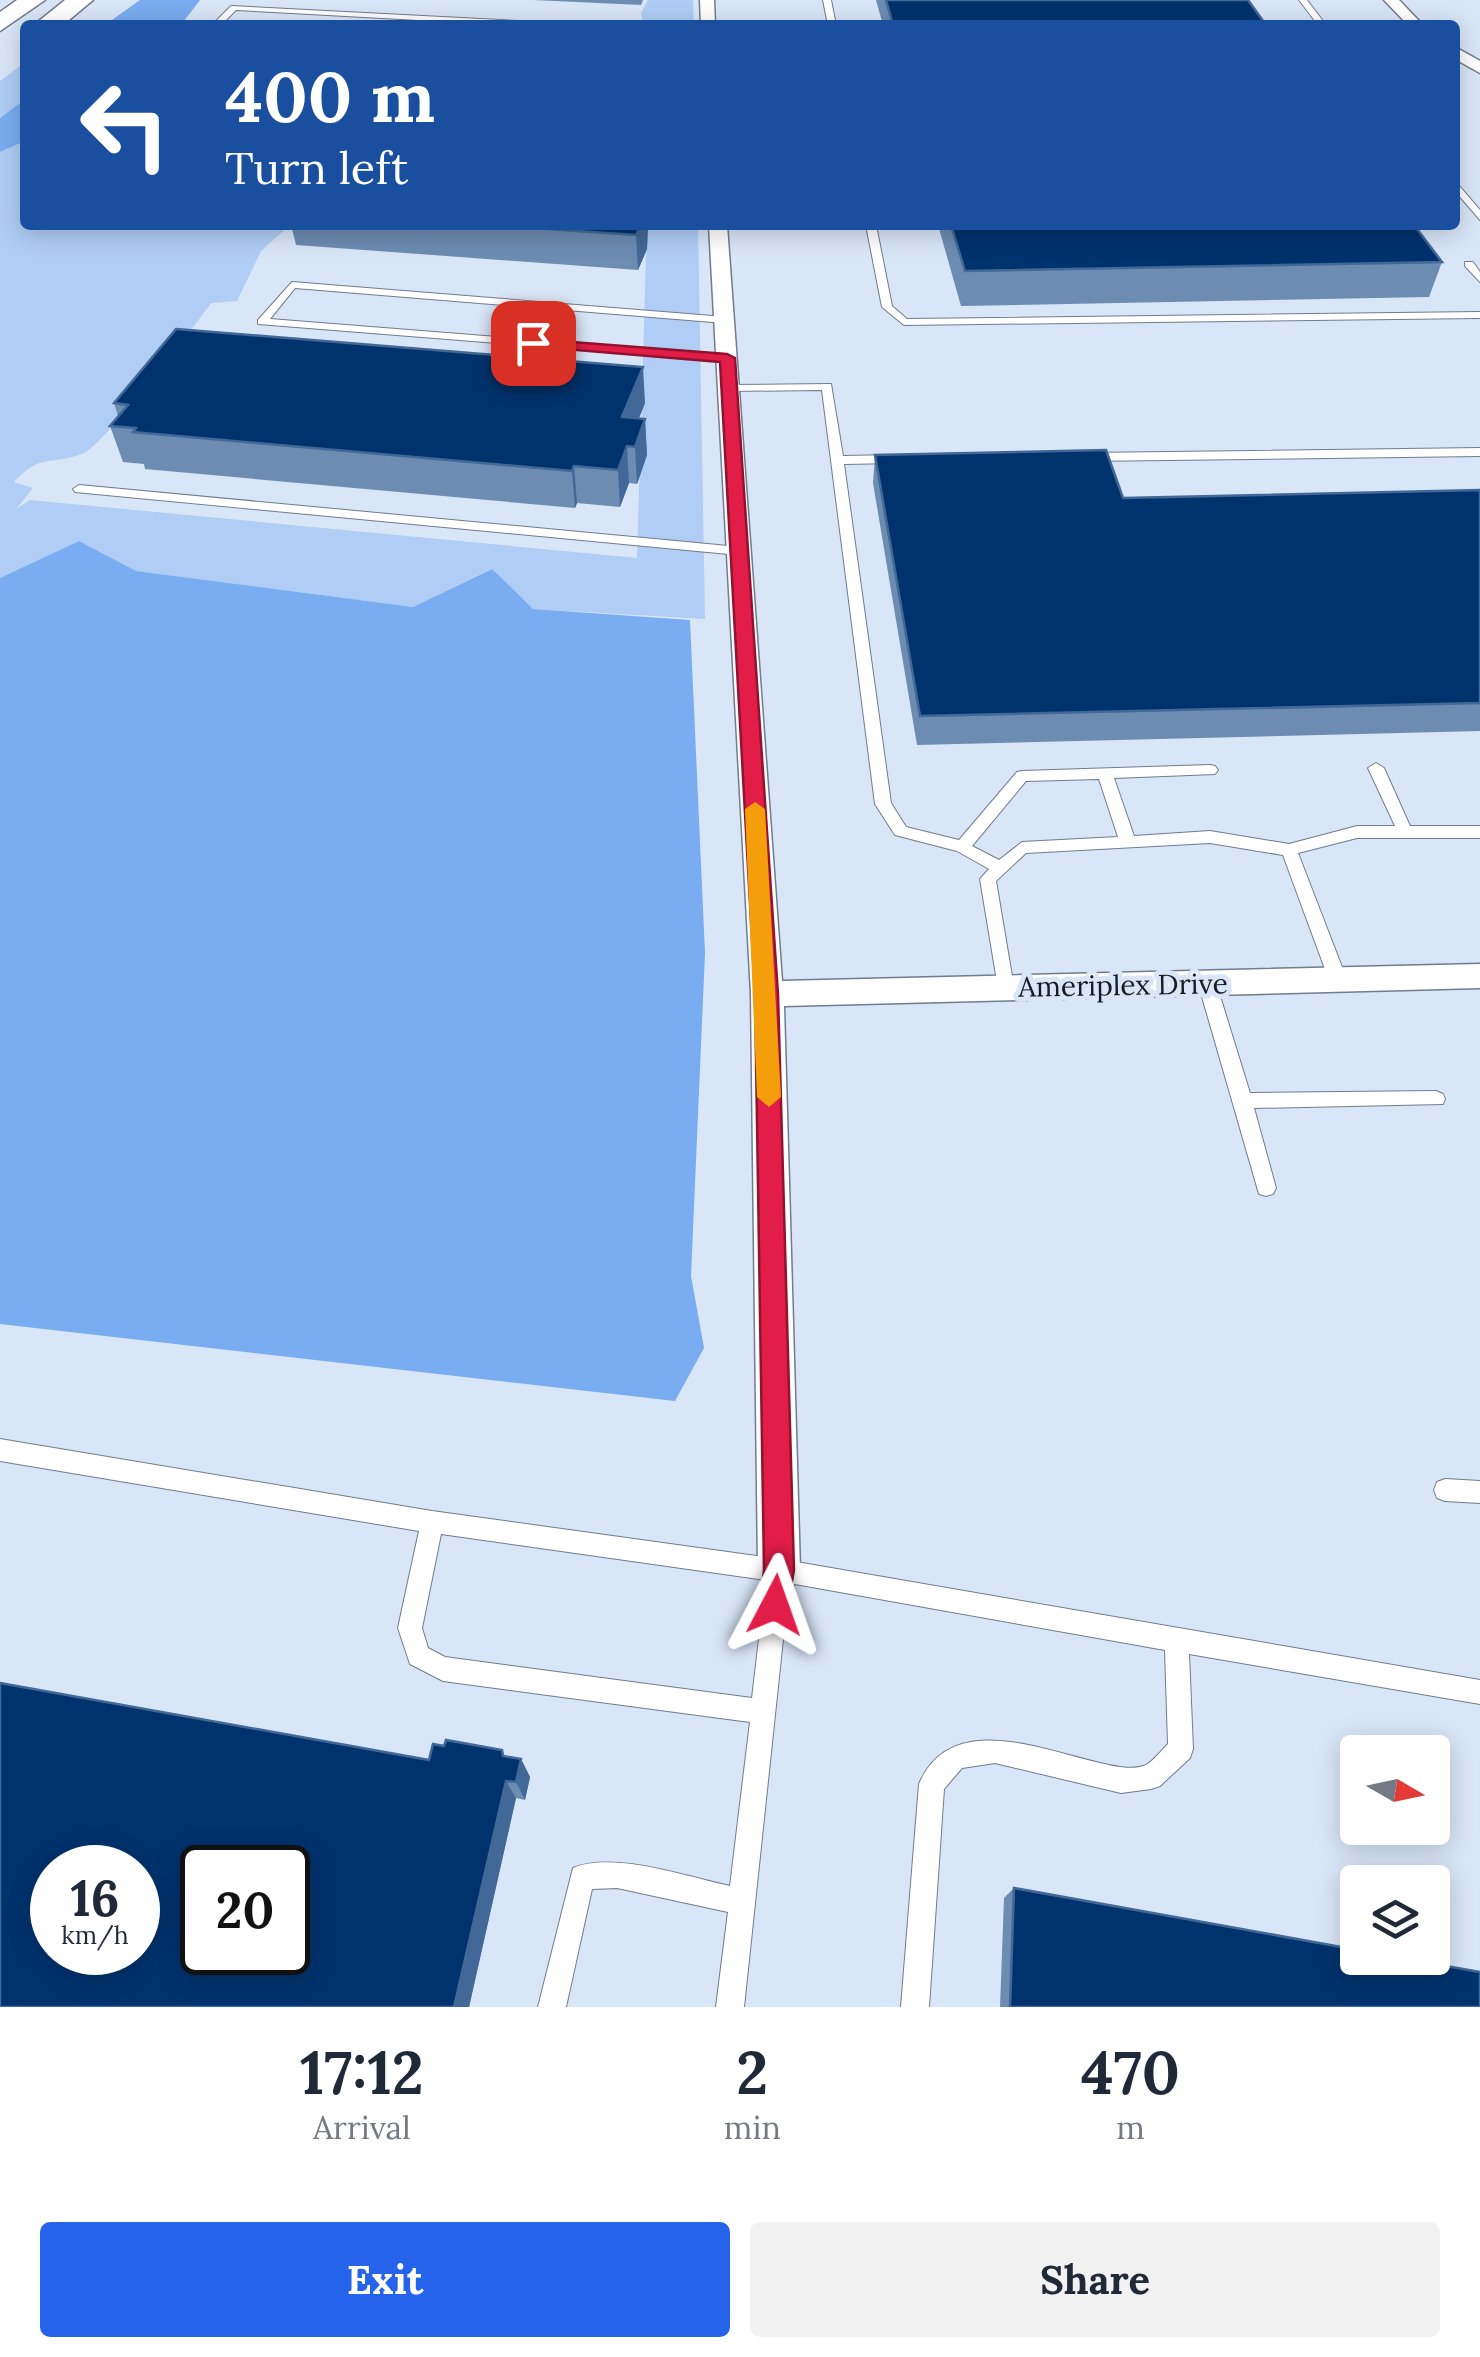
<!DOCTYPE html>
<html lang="en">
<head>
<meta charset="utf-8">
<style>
  body { margin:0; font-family:Lora,serif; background:#f2f2f3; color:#1f2937; height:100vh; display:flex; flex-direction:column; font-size:38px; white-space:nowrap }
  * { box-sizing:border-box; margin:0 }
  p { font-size:32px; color:#747a83 }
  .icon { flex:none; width:55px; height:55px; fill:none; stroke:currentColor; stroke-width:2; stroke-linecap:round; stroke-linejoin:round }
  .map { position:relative; height:2007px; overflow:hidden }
  .drawer { display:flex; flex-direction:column; background:#fff; flex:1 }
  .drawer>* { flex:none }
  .guide { position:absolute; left:20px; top:20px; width:1440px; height:210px; border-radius:10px; box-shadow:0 5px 25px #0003; background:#1a4fa0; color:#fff; overflow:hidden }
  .needle { width:65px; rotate:99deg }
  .tools { position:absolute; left:1340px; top:1735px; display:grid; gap:20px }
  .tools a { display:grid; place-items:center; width:110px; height:110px; border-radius:10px; background:#fff; box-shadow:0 5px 25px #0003; font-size:50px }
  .speed { position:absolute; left:30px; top:1845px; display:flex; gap:20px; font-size:50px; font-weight:700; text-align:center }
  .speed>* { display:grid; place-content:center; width:130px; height:130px; border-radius:50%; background:#fff; box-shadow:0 5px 25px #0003; line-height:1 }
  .speed small { font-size:25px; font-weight:400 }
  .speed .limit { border:5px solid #111; border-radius:15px; background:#fff; color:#111 }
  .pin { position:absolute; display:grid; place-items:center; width:85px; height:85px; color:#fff; margin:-42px; border-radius:20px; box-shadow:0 5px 15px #0006 }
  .me { position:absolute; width:110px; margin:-55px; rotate:4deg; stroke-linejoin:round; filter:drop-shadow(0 0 8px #0008) }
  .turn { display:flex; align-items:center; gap:35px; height:210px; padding:0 40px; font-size:45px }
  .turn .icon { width:130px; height:130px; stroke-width:2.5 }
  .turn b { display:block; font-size:70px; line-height:85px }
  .eta { display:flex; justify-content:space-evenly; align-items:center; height:170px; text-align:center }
  .eta b { font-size:60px; font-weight:700; line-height:70px }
  .action { display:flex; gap:20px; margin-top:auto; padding:20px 40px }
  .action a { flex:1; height:115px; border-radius:10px; background:#2563eb; color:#fff; font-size:40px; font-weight:700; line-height:115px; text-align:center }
  .action a+a { background:#f2f2f3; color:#1f2937 }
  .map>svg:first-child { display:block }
</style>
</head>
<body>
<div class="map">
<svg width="1480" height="2007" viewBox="0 0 1480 2007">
  <rect width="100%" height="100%" fill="#d9e6f8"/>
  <g fill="#afcdf5">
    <polygon points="648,0 693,0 694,25 643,24 641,13"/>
    <polygon points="25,62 25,99 0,118 0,81"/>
    <path d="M 25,141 L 25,225 L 290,225 L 261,251 L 237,301 L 211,303 C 195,326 103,445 84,453 C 52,466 41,452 14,482 L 33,488 L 16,509 L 30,500 L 637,558 L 647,225 L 698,225 L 705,619 L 533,609 L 491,569 L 413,607 L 136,571 L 79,541 L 0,578 L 0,152 Z"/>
  </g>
  <g fill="#79acf0">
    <polygon points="140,0 200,0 181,25 105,25"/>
    <polygon points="25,99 25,141 0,152 0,118"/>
    <polygon points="79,541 136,571 413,607 492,569 533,609 690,620 705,953 691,1276 704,1348 675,1401 0,1324 0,578"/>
  </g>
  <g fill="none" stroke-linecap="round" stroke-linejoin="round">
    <defs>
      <g id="lane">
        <polygon points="823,0 831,0 836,25 828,25"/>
        <polygon points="1299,0 1307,0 1326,25 1318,25"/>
        <polygon points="231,6 558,23 562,25 512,25 236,10 221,25 212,25"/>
        <polygon points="1455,181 1480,210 1480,220 1455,191"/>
        <polygon points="866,225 876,225 892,306 907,319 1480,312 1480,318 904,325 882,307"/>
        <polygon points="1465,262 1473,262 1480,272 1480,282 1465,266"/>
        <polygon points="292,282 725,317 730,320 725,323 295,288 270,319 727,355 733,358 727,361 258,324 258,320"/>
        <path d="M 831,384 L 843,456 L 895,455 L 901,459 L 895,463 L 844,464 L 891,803 L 906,827 L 959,840 L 1017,772 L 1022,771 L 1210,765 L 1215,766 L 1218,770 L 1215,774 L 1114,778 L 1134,836 L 1210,831 L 1289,844 L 1357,826 L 1395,826 L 1368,768 L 1376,763 L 1384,768 L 1410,826 L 1480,826 L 1480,838 L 1357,838 L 1298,853 L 1347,980 L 1338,987 L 1329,980 L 1283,855 L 1210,843 L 1026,853 L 996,881 L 1014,988 L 1011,993 L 999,993 L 980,879 L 989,869 L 957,851 L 895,835 L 875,804 L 822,390 L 729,391 L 723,388 L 729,385 ZM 1099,779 L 1118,837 L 1022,842 L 999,860 L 972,846 L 1026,781 Z"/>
        <polygon points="1480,448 1480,456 1086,461 1080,457 1086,453"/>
        <polygon points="79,485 739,547 746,551 739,555 75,492 73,489"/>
        <polygon points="1207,976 1216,983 1250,1093 1436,1091 1443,1094 1445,1099 1443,1104 1254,1108 1276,1188 1273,1194 1266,1196 1259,1194 1198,983"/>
        <path d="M 0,1439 L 432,1511 L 779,1559 L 1480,1680 L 1480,1704 L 1189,1654 L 1193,1749 L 1190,1758 L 1160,1786 L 1151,1789 L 1121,1793 L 995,1763 L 962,1768 L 944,1789 L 929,2007 L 901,2007 L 919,1784 C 950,1710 1043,1750 1100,1763 C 1113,1766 1132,1771 1146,1765 C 1153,1761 1162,1750 1168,1744 L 1165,1650 L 789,1583 L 744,2007 L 716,2007 L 728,1912 L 617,1888 L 592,1889 L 566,2007 L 538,2007 L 573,1868 C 614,1851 687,1877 730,1886 L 750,1722 L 443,1681 L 410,1664 L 398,1628 L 419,1531 L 0,1461 ZM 441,1534 L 766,1580 L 752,1698 L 445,1657 L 428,1648 L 422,1628 Z"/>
        <polygon points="1445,1479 1480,1481 1480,1503 1445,1501 1437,1498 1434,1490 1437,1482"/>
      </g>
      <g id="street">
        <polygon points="700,0 714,0 715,25 701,25"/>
        <polygon points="1384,0 1399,0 1423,25 1408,25"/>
        <polygon points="1455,47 1480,61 1480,73 1455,59"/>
        <polygon points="709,225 727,225 782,981 1480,964 1480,988 784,1006 800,1570 794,1585 779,1591 764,1585 758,1570 751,994"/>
      </g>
      <g id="highway">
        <polygon points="17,0 45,0 0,31 0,12"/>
        <polygon points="65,0 93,0 63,25 34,25"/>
      </g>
    </defs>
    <use href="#lane" stroke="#717c8c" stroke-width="2"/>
    <use href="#street" stroke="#717c8c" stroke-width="3"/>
    <use href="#highway" stroke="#717c8c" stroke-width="3"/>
    <use href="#lane" fill="#fff" fill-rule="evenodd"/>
    <use href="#street" fill="#fff" fill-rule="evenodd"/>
    <use href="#highway" fill="#fff" fill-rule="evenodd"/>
  </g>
  <g fill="#6c8cb2">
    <polygon points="534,0 643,0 641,5"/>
    <polygon points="876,0 1248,0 1266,25 883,25"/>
    <polygon points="291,225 648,225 647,249 638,270 296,245"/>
    <polygon points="938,225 1414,225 1442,262 1429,297 961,306"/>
    <polygon points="114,403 645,403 639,418 645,419 647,455 637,484 629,483 620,507 577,503 575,508 145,469 144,464 123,462 110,426 118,416"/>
    <polygon points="875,455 1123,498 1480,490 1480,731 917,745 873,483"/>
    <polygon points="444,1746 502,1750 505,1756 521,1759 530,1777 525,1800 516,1798 469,2007 0,2007 429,1760"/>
    <polygon points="1014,1888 1480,2007 1000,2007 1004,1898"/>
  </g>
  <g fill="#416897">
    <polygon points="641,225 648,225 647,249 638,270 636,235"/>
    <polygon points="643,367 645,403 627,448 629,483 620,507 618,470 622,417"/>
    <polygon points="645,419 647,455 637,484 635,447"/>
    <polygon points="574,466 577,503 575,508 572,471"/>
    <polygon points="521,1759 530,1777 525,1800 516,1782"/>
    <polygon points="506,1781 516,1798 469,2007 454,2007"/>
  </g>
  <g fill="#00326d" stroke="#416897" stroke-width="2.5" fill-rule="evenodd">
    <polygon points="886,0 1248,0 1266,25 893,25"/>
    <polygon points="157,23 192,25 154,25"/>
    <polygon points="488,225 641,225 636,235"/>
    <polygon points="951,225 1414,225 1442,262 965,271"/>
    <polygon points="176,329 643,367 622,417 645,419 635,447 627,446 618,470 574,466 572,471 133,432 136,428 110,426 128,405 114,403"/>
    <polygon points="1106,450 1123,498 1480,490 1480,703 920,716 875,455"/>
    <path d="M 0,1683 L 429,1760 L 433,1744 L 444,1746 L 446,1740 L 502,1750 L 503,1756 L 521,1759 L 516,1782 L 506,1781 L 454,2007 L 0,2007 ZM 52,1868 L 138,1868 L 138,1952 L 52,1952 ZM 202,1868 L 288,1868 L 288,1952 L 202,1952 Z"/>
    <polygon points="1014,1888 1358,1950 1358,1958 1402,1958 1480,1972 1480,2007 1010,2007"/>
  </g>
  <polygon fill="#e11d48" stroke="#92132f" stroke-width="2.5" points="533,339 727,354 735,358 778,994 794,1570 786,1616 775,1620 764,1616 760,1605 764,1570 755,994 720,362 528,346"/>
  <polygon fill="#f59e0b" points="755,802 765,809 781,1097 769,1107 757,1097 745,809"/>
  <g text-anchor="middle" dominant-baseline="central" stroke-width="10" stroke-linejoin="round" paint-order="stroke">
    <g font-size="28" fill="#161b21" stroke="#d9e6f8">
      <text transform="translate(1123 985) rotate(-1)">Ameriplex Drive</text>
    </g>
  </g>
</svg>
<div class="tools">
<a><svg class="needle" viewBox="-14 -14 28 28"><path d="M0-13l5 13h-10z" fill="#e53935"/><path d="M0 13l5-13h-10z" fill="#747a83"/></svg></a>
<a><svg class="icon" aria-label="layers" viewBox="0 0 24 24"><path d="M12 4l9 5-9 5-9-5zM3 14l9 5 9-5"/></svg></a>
</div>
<div class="speed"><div>16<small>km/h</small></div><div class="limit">20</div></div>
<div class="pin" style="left:533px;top:343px;background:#d93025"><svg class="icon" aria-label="arrive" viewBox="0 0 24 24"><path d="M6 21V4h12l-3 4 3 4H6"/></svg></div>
<svg class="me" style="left:775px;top:1605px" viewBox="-20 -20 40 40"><path d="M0-17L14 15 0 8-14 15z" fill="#e11d48" stroke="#fff" stroke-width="4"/></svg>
<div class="guide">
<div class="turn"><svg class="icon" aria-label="left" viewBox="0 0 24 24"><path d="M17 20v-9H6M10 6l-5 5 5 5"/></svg><div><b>400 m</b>Turn left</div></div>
</div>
</div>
<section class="drawer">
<div class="eta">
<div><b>17:12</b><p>Arrival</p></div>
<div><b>2</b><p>min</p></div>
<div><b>470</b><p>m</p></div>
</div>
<div class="action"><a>Exit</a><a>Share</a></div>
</section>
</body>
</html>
